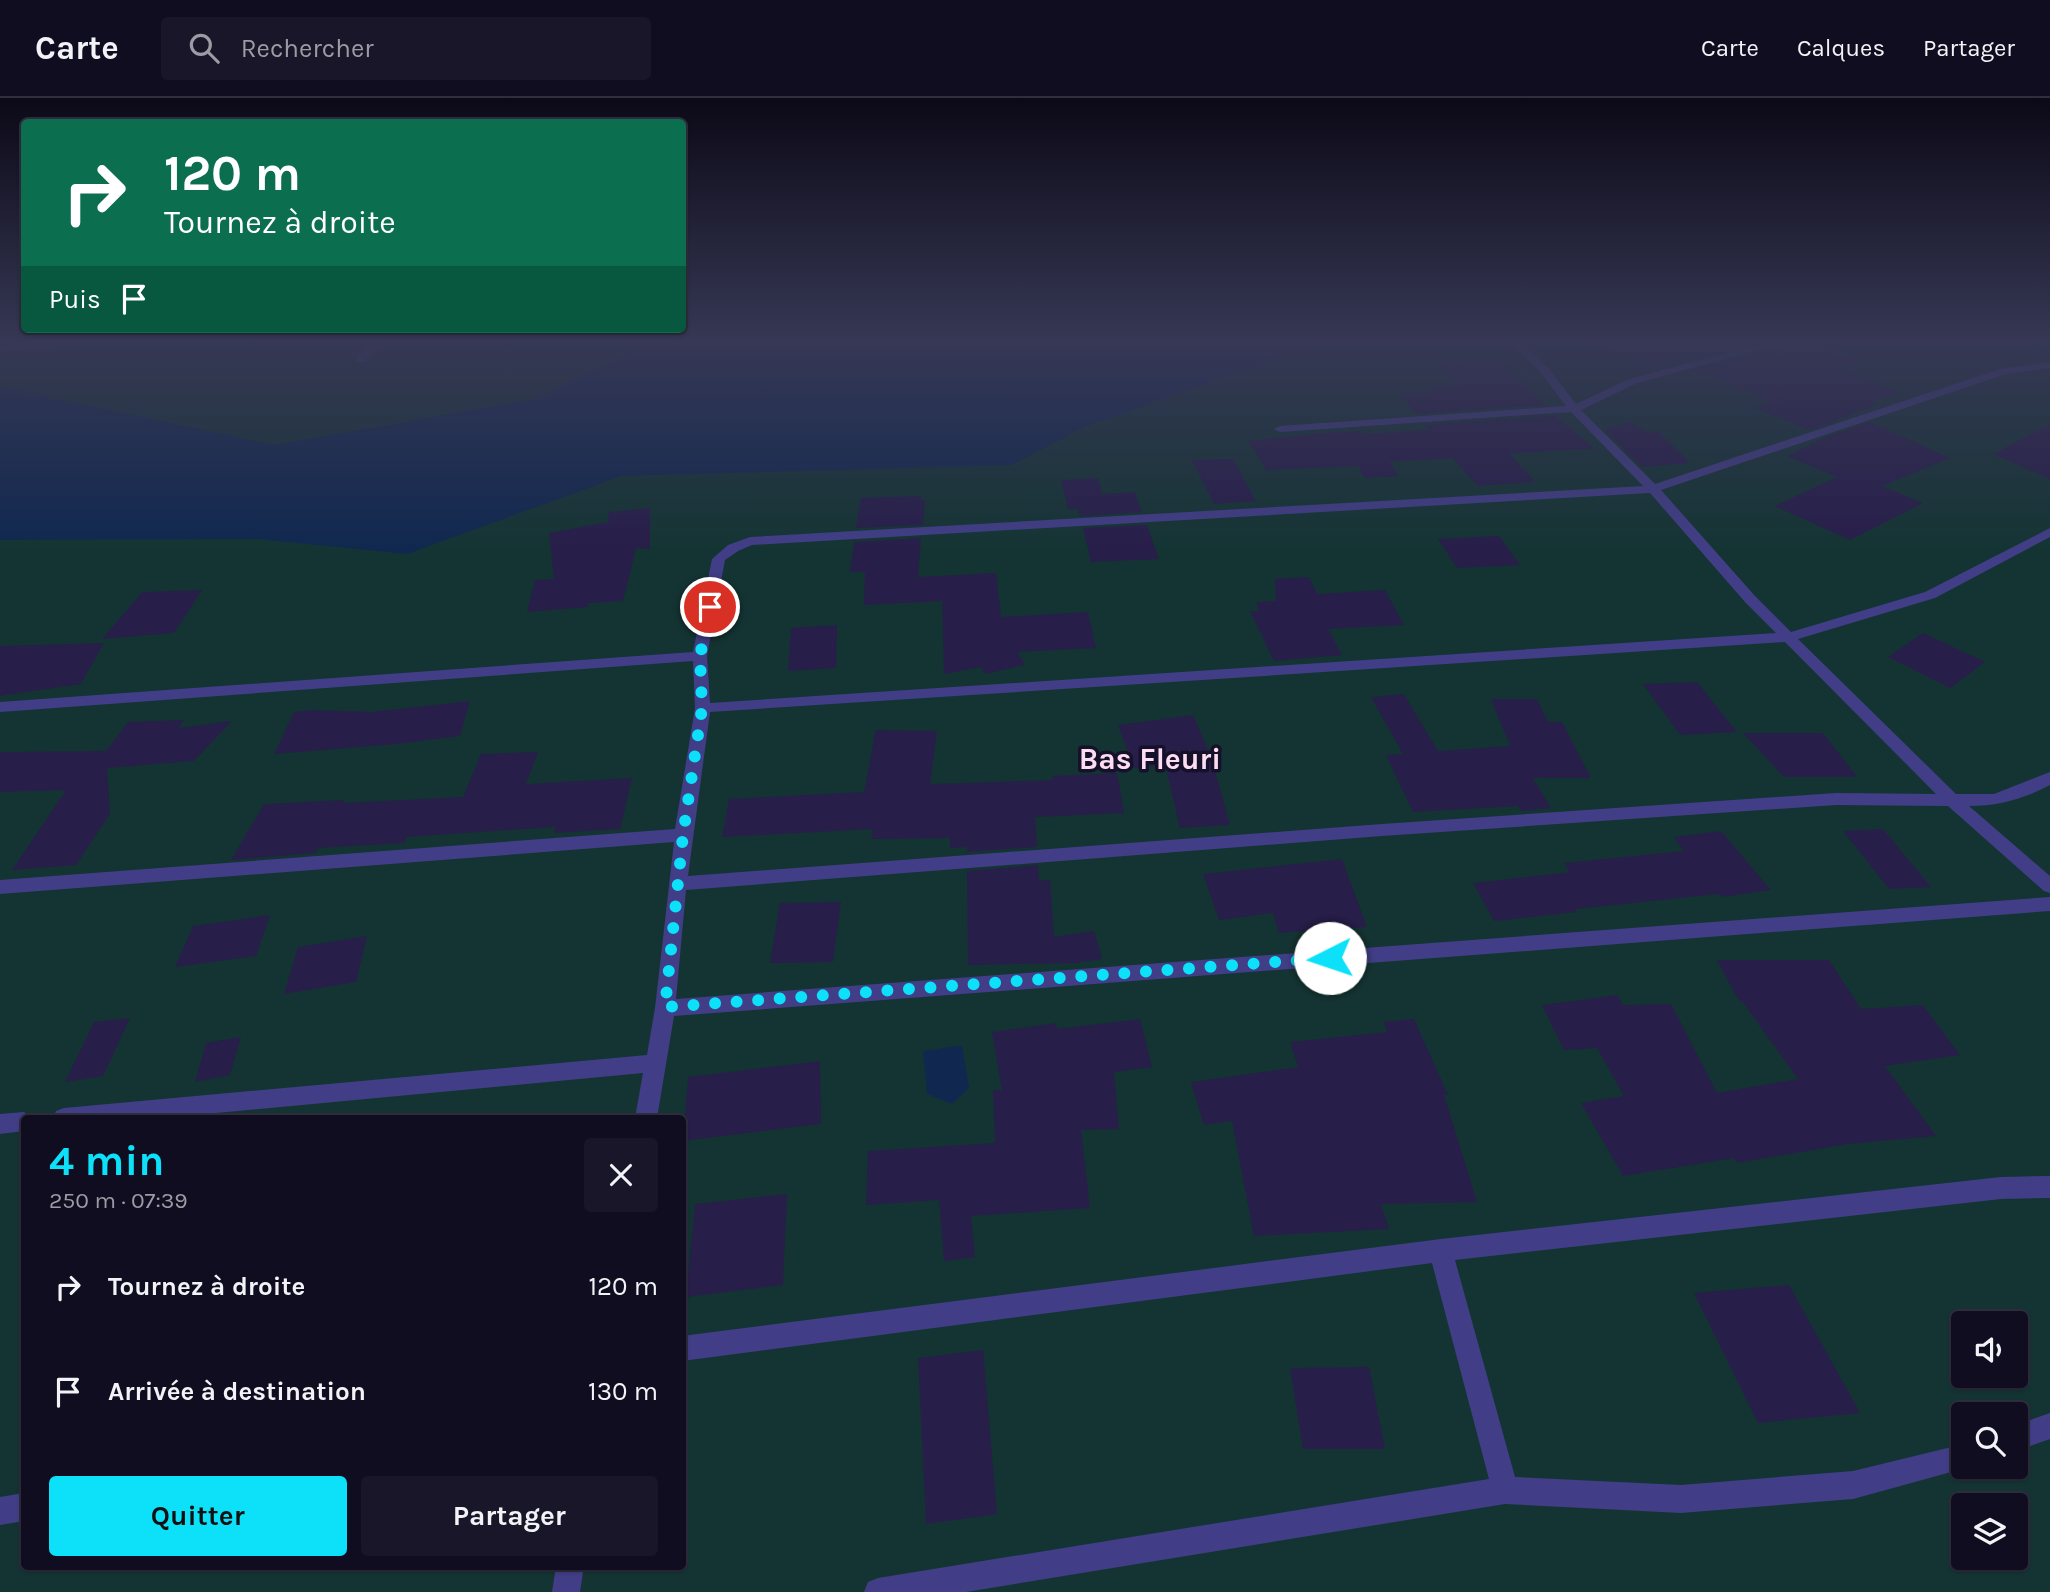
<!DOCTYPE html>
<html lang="fr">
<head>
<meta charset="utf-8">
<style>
  body { margin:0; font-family:Karla,sans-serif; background:#191629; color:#f1f3f6; height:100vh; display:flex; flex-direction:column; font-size:26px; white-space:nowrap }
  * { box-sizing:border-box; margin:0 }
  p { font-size:23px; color:#9c9ca5 }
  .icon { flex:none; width:38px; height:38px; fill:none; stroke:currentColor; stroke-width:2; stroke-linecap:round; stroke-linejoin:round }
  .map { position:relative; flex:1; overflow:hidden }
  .panel { position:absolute; left:21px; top:1017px; width:665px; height:455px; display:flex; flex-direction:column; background:#100d20; border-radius:7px; box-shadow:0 2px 5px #0004,0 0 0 2px #302d3e }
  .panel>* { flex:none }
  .top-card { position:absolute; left:21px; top:21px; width:665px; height:214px; border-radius:7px; box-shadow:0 2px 5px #0004,0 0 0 2px #302d3e; background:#0b6e4f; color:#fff; overflow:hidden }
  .fabs { position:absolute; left:1951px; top:1213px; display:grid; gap:14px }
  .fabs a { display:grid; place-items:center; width:77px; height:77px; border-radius:7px; background:#100d20; box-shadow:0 2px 5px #0004,0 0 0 2px #302d3e; font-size:35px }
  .pin { position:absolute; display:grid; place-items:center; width:60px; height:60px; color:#fff; margin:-30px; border:4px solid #fff; border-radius:50%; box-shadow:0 2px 7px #0007 }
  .me { position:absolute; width:77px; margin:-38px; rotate:266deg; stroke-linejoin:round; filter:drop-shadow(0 0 5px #0008) }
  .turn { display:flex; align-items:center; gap:24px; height:147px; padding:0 28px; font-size:32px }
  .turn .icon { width:91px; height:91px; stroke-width:2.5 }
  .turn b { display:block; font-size:49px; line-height:60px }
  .then { display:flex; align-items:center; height:66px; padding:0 28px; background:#0003; gap:14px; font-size:26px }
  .round { display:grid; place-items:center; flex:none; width:74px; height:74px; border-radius:7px; background:#191629 }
  .overview { display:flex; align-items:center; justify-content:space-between; height:119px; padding:0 28px }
  h1 { font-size:42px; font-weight:700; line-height:52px; color:#0ce1f9 }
  .primary-button { display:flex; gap:14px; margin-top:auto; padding:14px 28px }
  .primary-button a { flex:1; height:80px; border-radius:7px; background:#0ce1f9; color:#111; font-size:28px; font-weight:700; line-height:80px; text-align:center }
  .primary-button a+a { background:#191629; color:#f1f3f6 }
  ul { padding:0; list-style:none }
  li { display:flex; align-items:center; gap:21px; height:105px; padding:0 28px }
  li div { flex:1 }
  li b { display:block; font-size:26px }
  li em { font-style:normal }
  header { display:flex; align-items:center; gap:42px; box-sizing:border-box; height:98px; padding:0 35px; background:#100d20; border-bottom:2px solid #302d3e }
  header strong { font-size:33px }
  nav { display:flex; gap:38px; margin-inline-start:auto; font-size:24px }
  .search { width:490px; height:63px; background:#191629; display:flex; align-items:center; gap:18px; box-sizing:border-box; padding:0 24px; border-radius:7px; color:#9c9ca5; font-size:26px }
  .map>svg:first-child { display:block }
</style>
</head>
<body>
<header>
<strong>Carte</strong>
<div class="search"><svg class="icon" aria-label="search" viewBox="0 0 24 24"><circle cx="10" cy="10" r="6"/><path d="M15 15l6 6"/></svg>Rechercher</div>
<nav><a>Carte</a><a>Calques</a><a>Partager</a></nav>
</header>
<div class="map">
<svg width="2050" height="1494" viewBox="0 0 2050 1494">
  <rect width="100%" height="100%" fill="#16112a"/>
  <path fill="#143433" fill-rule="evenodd" d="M 0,244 L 2050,244 L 2050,1494 L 0,1494 ZM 24,1020 L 682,1020 L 682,1468 L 24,1468 ZM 1964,1225 L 2016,1225 L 2016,1278 L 1964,1278 ZM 1964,1316 L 2016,1316 L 2016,1368 L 1964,1368 ZM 1964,1407 L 2016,1407 L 2016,1460 L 1964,1460 Z"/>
  <g fill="#10284f">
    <polygon points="647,244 1332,244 1313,247 1084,329 1012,367 621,378 407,456 258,441 0,442 0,289 275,347 539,300"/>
    <polygon points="962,947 969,990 952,1006 927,996 923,953"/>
  </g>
  <g fill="#271e4a">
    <polygon points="1590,244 1759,244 1677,265 1669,262 1651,269"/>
    <polygon points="1785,244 1813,244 1860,263 1840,269 1900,295 1871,303 1879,306 1809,332 1755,310 1771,303 1694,272 1782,249"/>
    <polygon points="1501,261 1544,307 1416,316 1400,296 1433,294 1428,289 1457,287 1436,263"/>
    <polygon points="1555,318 1595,351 1509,355 1535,384 1478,388 1452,360 1389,364 1399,378 1365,380 1358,368 1267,372 1248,343 1323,335 1362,333 1364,336 1429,332 1424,327"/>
    <polygon points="1629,324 1649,335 1657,332 1690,365 1642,369 1605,332"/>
    <polygon points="1870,324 1950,360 1882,388 1923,405 1850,442 1775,408 1837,379 1787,358 1826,339"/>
    <polygon points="2050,326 2050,381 1993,356"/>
    <polygon points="1233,361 1256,403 1214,406 1192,362"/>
    <polygon points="1098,380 1102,396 1135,394 1142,414 1080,418 1078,411 1068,411 1061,382"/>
    <polygon points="921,398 921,402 925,402 923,427 856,430 861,400"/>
    <polygon points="650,410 650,451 636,450 623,503 589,505 588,509 527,514 535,482 554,481 549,435 608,424 609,414"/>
    <polygon points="1147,427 1159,461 1091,464 1083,430"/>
    <polygon points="1499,438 1520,467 1457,470 1438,441"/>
    <polygon points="921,440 918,479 996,475 1001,519 1088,514 1096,550 1017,554 1025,567 985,576 981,569 944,576 942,503 864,507 865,474 850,474 854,444"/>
    <polygon points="1309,479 1317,496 1385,492 1404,527 1328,531 1342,557 1274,563 1250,513 1259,513 1256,504 1276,503 1275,481"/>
    <polygon points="202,492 174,535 102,541 142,494"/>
    <polygon points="837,527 836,570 788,573 791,530"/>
    <polygon points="1923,535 1985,564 1950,590 1888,559"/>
    <polygon points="104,545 81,586 0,598 0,548"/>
    <polygon points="1697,584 1737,634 1680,637 1643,586"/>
    <polygon points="1404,596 1438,653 1510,648 1491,601 1537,601 1548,624 1562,624 1591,680 1533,680 1551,710 1521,713 1518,708 1413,714 1386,657 1403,656 1371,599"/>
    <polygon points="470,603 460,638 397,646 274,656 294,614 312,612 372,614"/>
    <polygon points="1193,617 1211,658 1230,727 1180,730 1165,666 1134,670 1118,627"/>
    <polygon points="184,622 178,630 232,623 194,663 107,670 110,716 76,767 12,772 66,692 0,694 0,654 106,653 128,624"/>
    <polygon points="876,632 937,633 930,686 1053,682 1052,678 1117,675 1124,715 1035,719 1037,749 967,754 967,749 950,750 950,740 871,741 873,731 722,739 729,701 864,694"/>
    <polygon points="1743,635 1823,635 1857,679 1784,679"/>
    <polygon points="538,654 526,686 632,680 620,731 554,735 555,729 407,739 404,745 319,750 316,755 231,762 264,706 344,702 342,705 463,699 481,656"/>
    <polygon points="1883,731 1931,789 1889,791 1843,733"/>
    <polygon points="1721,733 1771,792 1722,799 1719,796 1575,811 1577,814 1494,823 1473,785 1570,774 1564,765 1684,753 1674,739"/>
    <polygon points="1342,761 1367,829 1279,835 1273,815 1219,822 1203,776"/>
    <polygon points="1038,767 1039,783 1050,782 1054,839 1094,833 1102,861 1076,865 968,867 967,773"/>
    <polygon points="841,804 833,864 770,865 780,805"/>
    <polygon points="270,817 256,858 175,869 193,828"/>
    <polygon points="367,838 356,884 284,896 298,849"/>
    <polygon points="1717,862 1829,862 1861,911 1923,907 1960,957 1885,968 1936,1038 1847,1046 1737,1065 1734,1060 1623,1078 1581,1005 1624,998 1597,950 1564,952 1542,907 1617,897 1623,907 1671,906 1717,995 1798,981 1742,903 1739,903"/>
    <polygon points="130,920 103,978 65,984 94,924"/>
    <polygon points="1140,921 1152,969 1114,974 1119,1031 1081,1032 1090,1110 971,1118 975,1159 944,1163 939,1102 866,1107 868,1053 995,1045 993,992 1002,992 992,934 1056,925 1057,931"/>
    <polygon points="1414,921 1448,997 1444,997 1477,1104 1381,1106 1389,1131 1254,1138 1232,1023 1204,1027 1191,984 1298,969 1290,944 1387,934 1383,924"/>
    <polygon points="241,939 230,977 195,984 206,945"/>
    <polygon points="820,963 821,1026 683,1043 688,979"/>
    <polygon points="787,1096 783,1187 686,1199 695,1106"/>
    <polygon points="1789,1187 1860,1315 1758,1325 1694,1195"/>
    <polygon points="983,1252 997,1416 926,1426 918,1260"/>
    <polygon points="1369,1269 1385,1351 1303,1351 1290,1270"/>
  </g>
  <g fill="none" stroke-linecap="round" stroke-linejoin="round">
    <g fill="#413e87" fill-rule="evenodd">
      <polygon points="44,244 80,244 75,247 0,253 0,247"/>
      <polygon points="373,244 383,244 365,264 357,264 357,260"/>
      <path d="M 1511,244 L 1521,244 L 1549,271 L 1576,306 L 1629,281 L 1767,244 L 1782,244 L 1781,246 L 1637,285 L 1581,312 L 1655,386 L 2000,271 L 2050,264 L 2050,270 L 2006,276 L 1661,392 L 1755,498 L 1791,534 L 1925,494 L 2050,430 L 2050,439 L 1935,500 L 1798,541 L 1956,696 L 1994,696 L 2050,674 L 2050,687 C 2024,701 1998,708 1969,708 L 2050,778 L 2050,795 L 2044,793 L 1948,708 L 1836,707 L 1382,738 L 686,792 L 676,901 L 2050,799 L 2050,813 L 674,918 L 657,1020 L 635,1020 L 643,975 L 163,1020 L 53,1020 L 56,1013 L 64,1010 L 647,957 L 655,910 L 674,744 L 0,796 L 0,782 L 675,731 L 695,610 L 693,563 L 0,614 L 0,604 L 693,554 L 712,461 L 728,447 L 750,439 L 1643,388 L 1571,314 L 1280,334 L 1274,331 L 1280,328 L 1566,308 L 1541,275 ZM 1650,395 L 1745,504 L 1776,535 L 710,605 L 707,558 L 725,462 L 738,453 L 752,447 ZM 1785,544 L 1936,696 L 1836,695 L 1382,726 L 688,778 L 710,614 Z"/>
      <polygon points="24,1014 33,1020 24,1020 24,1033 0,1036 0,1016"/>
      <polygon points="2050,1078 2050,1100 2001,1101 1455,1162 1515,1379 1681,1387 1853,1373 1964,1346 1964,1368 1973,1368 1853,1401 1681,1415 1505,1406 966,1494 864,1494 868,1484 878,1480 1489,1381 1432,1165 682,1263 682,1238 1441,1141 2001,1079"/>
      <polygon points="2050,1315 2050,1341 2016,1353 2016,1327"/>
      <polygon points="24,1395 24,1423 0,1427 0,1399"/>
      <polygon points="556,1468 584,1468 580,1494 552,1494"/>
    </g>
  </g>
  <linearGradient id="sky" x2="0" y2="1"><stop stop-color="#0c0917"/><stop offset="0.54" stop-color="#363855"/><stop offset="1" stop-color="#363855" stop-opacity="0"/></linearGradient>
  <rect width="2050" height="453" fill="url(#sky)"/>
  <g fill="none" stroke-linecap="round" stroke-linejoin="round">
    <polyline stroke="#0ce1f9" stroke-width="12" stroke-dasharray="0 21.6" points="710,509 700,558 702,610 683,737 665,909 1330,860"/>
  </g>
  <g text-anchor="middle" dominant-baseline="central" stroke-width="7" stroke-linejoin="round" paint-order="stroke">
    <g font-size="30" font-weight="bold" fill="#feddf2" stroke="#16112a">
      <text x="1150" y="661">Bas Fleuri</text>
    </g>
  </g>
</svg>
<div class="fabs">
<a><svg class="icon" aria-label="sound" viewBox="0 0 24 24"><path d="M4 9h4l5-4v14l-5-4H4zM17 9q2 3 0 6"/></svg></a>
<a><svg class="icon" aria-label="search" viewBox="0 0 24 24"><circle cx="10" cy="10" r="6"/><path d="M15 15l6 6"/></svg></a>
<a><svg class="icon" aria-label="layers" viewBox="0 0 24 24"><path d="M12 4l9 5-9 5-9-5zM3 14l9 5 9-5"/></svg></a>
</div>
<div class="pin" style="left:710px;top:509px;background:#d93025"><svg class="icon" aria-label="arrive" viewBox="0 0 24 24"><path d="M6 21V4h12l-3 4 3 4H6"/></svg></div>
<svg class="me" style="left:1330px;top:860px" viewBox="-20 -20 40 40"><circle r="19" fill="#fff"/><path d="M0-13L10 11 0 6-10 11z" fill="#0ce1f9"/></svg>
<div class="top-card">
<div class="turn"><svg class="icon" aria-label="right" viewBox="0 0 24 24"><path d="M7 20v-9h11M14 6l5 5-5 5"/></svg><div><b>120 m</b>Tournez à droite</div></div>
<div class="then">Puis<svg class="icon" aria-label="arrive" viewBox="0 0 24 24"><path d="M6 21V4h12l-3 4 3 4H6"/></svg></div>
</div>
<section class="panel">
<div class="overview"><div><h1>4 min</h1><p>250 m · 07:39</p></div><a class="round"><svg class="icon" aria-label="close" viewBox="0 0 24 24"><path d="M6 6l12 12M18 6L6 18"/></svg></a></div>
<ul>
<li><svg class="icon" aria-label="right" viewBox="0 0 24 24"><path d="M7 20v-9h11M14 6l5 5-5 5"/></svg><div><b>Tournez à droite</b></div><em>120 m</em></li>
<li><svg class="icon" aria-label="arrive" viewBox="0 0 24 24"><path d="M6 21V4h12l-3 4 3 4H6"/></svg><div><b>Arrivée à destination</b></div><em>130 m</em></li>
</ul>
<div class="primary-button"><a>Quitter</a><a>Partager</a></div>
</section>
</div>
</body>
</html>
